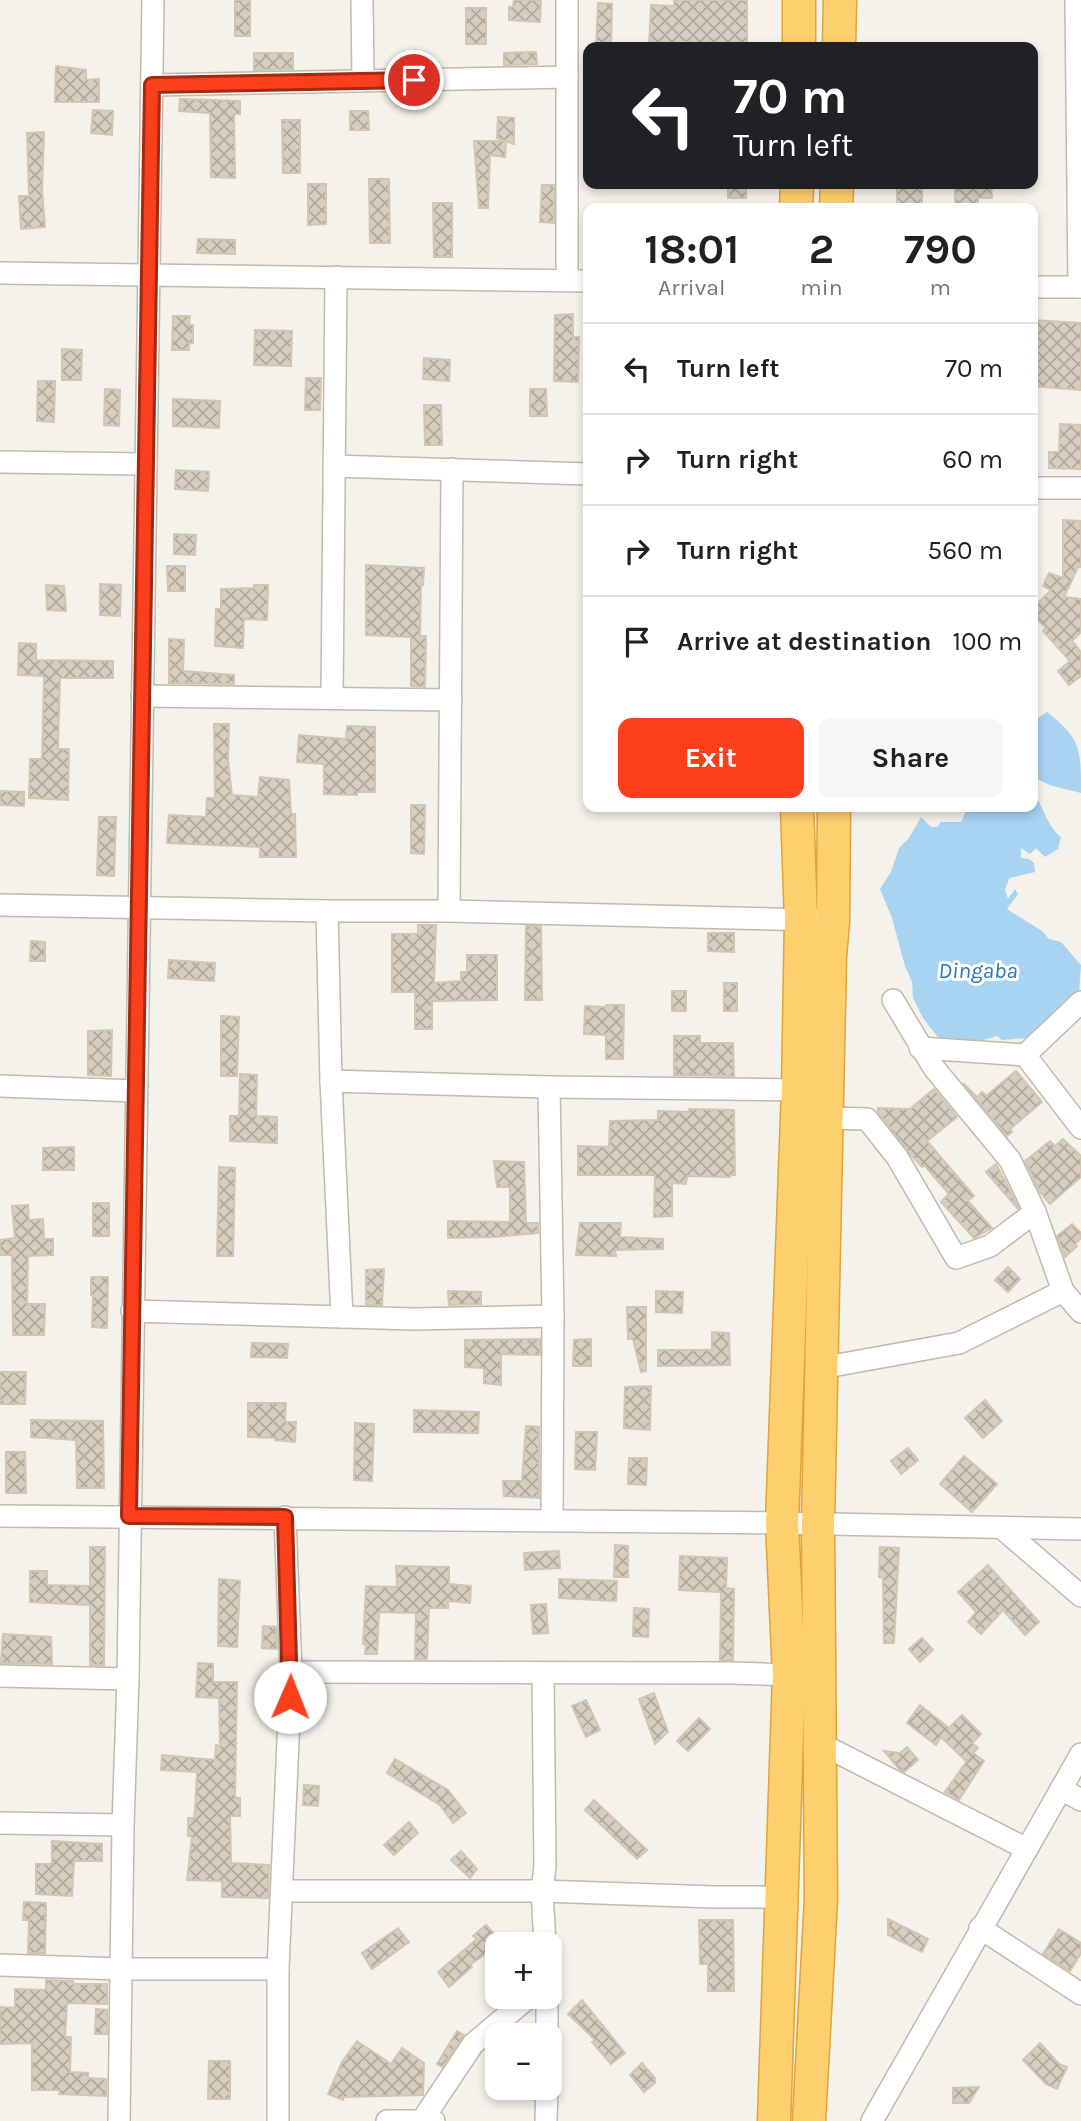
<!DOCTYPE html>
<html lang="en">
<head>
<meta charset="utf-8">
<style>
  body { margin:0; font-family:Karla,sans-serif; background:#f6f6f6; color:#202124; height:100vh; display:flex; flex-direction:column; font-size:26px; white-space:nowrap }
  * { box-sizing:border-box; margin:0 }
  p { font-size:23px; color:#757577 }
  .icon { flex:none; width:38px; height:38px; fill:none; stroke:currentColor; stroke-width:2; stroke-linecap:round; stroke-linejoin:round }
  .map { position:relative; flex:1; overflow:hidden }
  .side { position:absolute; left:583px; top:203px; width:455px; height:609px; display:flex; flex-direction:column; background:#fff; border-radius:14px; box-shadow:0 4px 10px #0003 }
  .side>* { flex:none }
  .guide { position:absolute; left:583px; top:42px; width:455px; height:147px; border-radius:14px; box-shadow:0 4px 10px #0003; background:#202124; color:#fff; overflow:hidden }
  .tools { position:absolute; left:485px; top:1932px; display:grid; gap:14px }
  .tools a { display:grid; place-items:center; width:77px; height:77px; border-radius:14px; background:#fff; box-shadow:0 4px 10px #0003; font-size:35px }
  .pin { position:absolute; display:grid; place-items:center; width:60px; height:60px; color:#fff; margin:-30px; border:4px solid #fff; border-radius:50%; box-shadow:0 2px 7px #0007 }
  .me { position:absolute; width:77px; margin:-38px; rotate:1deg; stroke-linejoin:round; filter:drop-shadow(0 0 5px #0008) }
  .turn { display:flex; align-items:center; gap:24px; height:147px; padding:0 35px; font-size:32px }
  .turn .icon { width:91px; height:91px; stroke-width:2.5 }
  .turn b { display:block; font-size:49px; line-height:60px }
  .eta { display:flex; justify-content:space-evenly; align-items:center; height:119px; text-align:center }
  .eta b { font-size:42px; font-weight:700; line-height:49px }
  .button { display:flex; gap:14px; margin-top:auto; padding:14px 35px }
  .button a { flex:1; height:80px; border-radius:14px; background:#fb3f1c; color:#fff; font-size:28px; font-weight:700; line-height:80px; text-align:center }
  .button a+a { background:#f6f6f6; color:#202124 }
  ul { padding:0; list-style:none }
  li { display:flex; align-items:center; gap:21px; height:91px; padding:0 35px; border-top:2px solid #e0e0e0 }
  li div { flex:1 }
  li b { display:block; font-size:26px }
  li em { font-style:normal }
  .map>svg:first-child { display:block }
</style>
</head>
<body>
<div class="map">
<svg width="1081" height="2121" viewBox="0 0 1081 2121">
  <defs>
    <pattern id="building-cross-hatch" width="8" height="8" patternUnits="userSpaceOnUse" patternTransform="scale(1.75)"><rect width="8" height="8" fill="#d7cec0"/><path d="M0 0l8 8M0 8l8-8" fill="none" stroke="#b0a99d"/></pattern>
  </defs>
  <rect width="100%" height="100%" fill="#f5f2eb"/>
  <g fill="#a8d3f1">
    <path d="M 1047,712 C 1081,739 1081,748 1081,793 C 1063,788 1048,787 1033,776 L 1033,717 L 1038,718 Z"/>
    <path d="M 1033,793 C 1045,808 1046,825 1061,837 L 1058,849 L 1045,857 L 1036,848 L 1030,854 L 1021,848 L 1021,858 L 1029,859 L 1034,863 L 1035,872 L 1009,878 L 1005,890 L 1008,899 L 1015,889 L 1018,894 L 1007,909 L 1042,931 L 1049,939 L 1061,942 L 1081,965 L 1079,992 L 1053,1012 L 1043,1027 L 1027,1038 L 1002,1040 L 997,1036 L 977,1042 L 970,1040 L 961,1046 L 943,1044 L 923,1018 L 913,998 L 912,982 L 905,966 L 892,918 L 880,889 L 891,872 L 899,848 L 909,838 L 921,817 L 931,827 L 937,827 L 941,822 L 961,822 L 968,807 L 1032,807 Z"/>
  </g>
  <g fill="url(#building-cross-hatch)" stroke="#d2c6b3" stroke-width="2">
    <rect x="235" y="0" width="15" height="36"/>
    <polygon points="514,0 541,0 540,22 509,20 509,7 513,7"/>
    <polygon points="674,0 747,0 747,47 726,47 685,42 685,47 649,47 651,5 674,6"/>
    <polygon points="598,3 612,4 611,47 596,47"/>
    <rect x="466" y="8" width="20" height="36"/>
    <polygon points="536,52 537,64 504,65 504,53"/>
    <polygon points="254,53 293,53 293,69 254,70"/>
    <polygon points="56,66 86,70 86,80 99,79 99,102 55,102"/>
    <polygon points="180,99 240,101 240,114 234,114 235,178 211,177 210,113 179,111"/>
    <polygon points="93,110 113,111 112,135 91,133"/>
    <polygon points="350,111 368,111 369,130 350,130"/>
    <polygon points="498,117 514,118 514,144 497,138"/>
    <polygon points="282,120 300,120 300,173 283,173"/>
    <polygon points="44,132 42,190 45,227 21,229 19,196 29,196 27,133"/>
    <polygon points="474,141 506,141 505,157 490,155 488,208 479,208"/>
    <polygon points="369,179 389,179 390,243 370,243"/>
    <polygon points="308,184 326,184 326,224 308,225"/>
    <rect x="728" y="184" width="18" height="14"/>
    <rect x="897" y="184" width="25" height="24"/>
    <polygon points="955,184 991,184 992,198 978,198 978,208 955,208"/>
    <polygon points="542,185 554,185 554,223 540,222"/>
    <polygon points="433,203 452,203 452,257 434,257"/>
    <polygon points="198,239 235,240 235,254 197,253"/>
    <polygon points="573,314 573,337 579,337 578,382 554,381 555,315"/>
    <polygon points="173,316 190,316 189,325 193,325 193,343 189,343 189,350 172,350"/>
    <polygon points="1032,320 1081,323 1081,390 1032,386"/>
    <polygon points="255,330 292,331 291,366 254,365"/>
    <polygon points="62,349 82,350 81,380 62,380"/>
    <polygon points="424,358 450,360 449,381 423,379"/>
    <polygon points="306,378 321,378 320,410 305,410"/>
    <polygon points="38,381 55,381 54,422 37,421"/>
    <polygon points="105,389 120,390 119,426 104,425"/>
    <polygon points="530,389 546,389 547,416 530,416"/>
    <polygon points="173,399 220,401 219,428 173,426"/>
    <polygon points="424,405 441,405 442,445 425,445"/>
    <polygon points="1060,424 1081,425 1081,469 1049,468 1049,452 1059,452"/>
    <polygon points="176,470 209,472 208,491 175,489"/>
    <polygon points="1063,520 1081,521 1081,567 1078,567 1064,597 1081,599 1081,632 1072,641 1081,652 1081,676 1069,685 1058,671 1070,661 1043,631 1046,628 1032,614 1032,609 1051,590 1043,586 1049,573 1063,578"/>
    <polygon points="174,534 196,535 195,555 174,554"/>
    <polygon points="366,565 424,568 423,585 421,584 420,636 426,636 425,687 411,686 411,637 366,635"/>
    <polygon points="167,566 185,566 185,591 168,591"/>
    <polygon points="100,584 121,585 120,616 100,615"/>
    <polygon points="46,585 64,586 66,611 47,610"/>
    <polygon points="254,585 268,585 267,620 244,619 243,648 215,646 216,609 221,609 221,589 254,588"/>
    <polygon points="169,639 184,640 183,671 234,675 234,684 169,683"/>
    <polygon points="19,643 36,644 36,660 113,661 113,678 60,678 58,749 69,749 68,800 29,798 30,759 42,759 44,678 43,676 18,675"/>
    <polygon points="214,724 229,724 228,760 232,795 258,797 260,777 289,780 291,814 295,814 296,857 260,857 260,847 167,843 169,815 206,817 207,798 215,798"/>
    <polygon points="347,726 375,727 375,792 357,792 357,795 324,794 324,764 297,762 299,735 346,739"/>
    <polygon points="0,791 24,792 24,806 0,805"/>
    <polygon points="411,805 425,805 424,854 411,853"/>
    <polygon points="99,817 116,817 114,876 97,875"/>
    <polygon points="418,925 436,925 434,983 461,981 461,972 467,972 467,955 497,955 497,1000 432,1001 432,1029 415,1029 415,992 392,992 392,934 418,934"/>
    <polygon points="526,926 541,926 542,1000 525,1000"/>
    <polygon points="708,933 734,933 734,952 708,951"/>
    <polygon points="31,941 45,942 45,961 30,961"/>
    <polygon points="169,960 215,963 214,981 168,978"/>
    <rect x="724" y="983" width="13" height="28"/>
    <rect x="672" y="991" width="14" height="20"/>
    <polygon points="606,1005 624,1005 623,1059 606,1059 606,1035 584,1034 585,1006 606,1007"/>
    <polygon points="221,1016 239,1017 237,1076 221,1076"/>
    <polygon points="112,1030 111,1076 88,1075 88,1031"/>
    <polygon points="674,1036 700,1036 700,1043 733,1043 734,1076 674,1075"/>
    <polygon points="1016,1071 1042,1102 1010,1129 1012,1132 1007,1136 963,1083 977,1097 982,1092 986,1096"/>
    <polygon points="240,1074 257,1075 256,1116 277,1117 277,1143 230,1141 230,1116 239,1116"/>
    <polygon points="934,1089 957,1117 927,1141 974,1196 968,1201 992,1228 974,1238 941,1202 949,1194 924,1165 922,1167 910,1154 878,1112 878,1108 910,1109"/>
    <polygon points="689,1109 734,1110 735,1175 730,1175 730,1177 687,1176 686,1184 672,1183 672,1216 654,1217 655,1175 578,1175 578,1146 609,1147 610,1121 658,1120 658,1111 689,1112"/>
    <polygon points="1063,1139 1081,1156 1081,1177 1050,1204 1040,1192 1025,1161 1050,1141 1055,1146"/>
    <polygon points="74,1147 74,1170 43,1170 43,1148"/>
    <polygon points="494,1161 524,1162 526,1223 538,1223 538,1233 495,1237 448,1238 448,1221 510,1222 510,1187 497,1187"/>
    <polygon points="996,1164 1019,1208 1018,1209 986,1172"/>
    <polygon points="219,1167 235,1168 233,1256 217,1256"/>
    <rect x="93" y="1203" width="16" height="33"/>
    <polygon points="28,1205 29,1220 43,1219 44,1239 53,1239 53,1255 28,1256 27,1304 45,1304 44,1335 13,1335 12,1255 0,1255 0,1240 15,1238 12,1206"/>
    <polygon points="580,1223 621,1223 620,1237 663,1239 663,1249 615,1250 616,1256 576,1255"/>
    <polygon points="1072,1224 1081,1233 1081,1238 1075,1244 1077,1246 1065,1257 1057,1236"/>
    <polygon points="1008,1267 1020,1279 1008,1292 995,1280"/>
    <polygon points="384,1269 382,1305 366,1305 366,1270"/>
    <polygon points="91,1277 108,1277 107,1328 92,1327 93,1295 91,1295"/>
    <polygon points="448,1291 481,1292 481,1304 449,1305"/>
    <polygon points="656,1291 683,1292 682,1313 656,1312"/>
    <polygon points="627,1307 646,1307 646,1371 641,1372 633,1339 628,1339"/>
    <polygon points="712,1332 729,1333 730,1365 658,1366 658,1350 712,1350"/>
    <polygon points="540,1339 540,1355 501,1354 501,1385 484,1383 484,1368 465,1367 465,1340"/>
    <polygon points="591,1339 591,1366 573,1366 574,1340"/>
    <polygon points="252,1343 288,1344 287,1358 251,1357"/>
    <polygon points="0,1372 26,1372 25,1404 0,1404"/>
    <polygon points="651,1386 650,1430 624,1428 625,1387"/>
    <polygon points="985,1400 1002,1421 983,1438 965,1418"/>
    <polygon points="248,1403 286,1403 285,1422 296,1422 295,1442 275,1440 275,1438 248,1437"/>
    <polygon points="414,1410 479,1412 478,1433 414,1432"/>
    <polygon points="31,1420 103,1421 104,1488 77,1488 76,1440 31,1437"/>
    <polygon points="355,1423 374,1424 372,1481 354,1480"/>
    <polygon points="526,1426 539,1427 539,1498 504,1496 503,1481 522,1481"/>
    <polygon points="576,1432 597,1432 595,1470 575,1469"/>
    <polygon points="908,1448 918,1460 901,1474 891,1461"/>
    <polygon points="6,1452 25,1452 26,1493 6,1493"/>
    <polygon points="964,1456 997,1484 972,1512 940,1484"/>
    <polygon points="629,1458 647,1458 646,1485 628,1484"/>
    <polygon points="615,1545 628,1546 628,1577 614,1577"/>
    <polygon points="90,1547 105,1547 104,1665 90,1665 90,1605 30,1602 30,1571 47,1571 47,1585 90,1586"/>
    <polygon points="880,1547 899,1548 894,1643 884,1643 883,1578 879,1577"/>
    <polygon points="559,1551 560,1568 525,1570 524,1553"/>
    <polygon points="680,1556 727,1558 726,1588 734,1589 733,1660 720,1660 721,1592 679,1590"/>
    <polygon points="988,1565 1039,1622 1025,1635 1003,1610 981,1634 968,1622 976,1612 958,1592"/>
    <polygon points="396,1566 449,1567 449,1584 471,1586 470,1603 448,1601 448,1608 429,1608 427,1659 415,1659 416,1613 379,1612 377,1654 365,1654 366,1644 363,1644 366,1586 397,1587"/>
    <polygon points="219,1579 240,1581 237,1647 218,1646"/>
    <polygon points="559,1579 617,1581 616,1601 559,1598"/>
    <polygon points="546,1604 548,1633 533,1634 531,1605"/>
    <polygon points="634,1608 649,1609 648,1637 633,1636"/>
    <polygon points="263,1626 276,1627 277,1649 262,1648"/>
    <polygon points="3,1634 51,1637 52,1664 1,1663"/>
    <polygon points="922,1638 933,1650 920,1662 909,1649"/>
    <polygon points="198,1663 213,1664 213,1682 237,1682 235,1798 240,1798 240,1816 230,1816 231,1863 269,1865 268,1898 222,1897 222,1881 187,1880 192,1836 188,1836 188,1818 194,1818 195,1811 197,1772 161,1770 162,1755 215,1760 216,1745 220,1746 219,1698 196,1697"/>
    <polygon points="654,1693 668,1732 655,1744 639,1699"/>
    <polygon points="586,1700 600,1730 586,1737 572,1706"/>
    <polygon points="920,1705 949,1728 962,1715 981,1734 972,1743 978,1748 973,1753 984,1761 959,1800 945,1792 969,1758 966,1761 941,1737 936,1745 907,1723"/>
    <polygon points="699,1718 710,1729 688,1751 677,1741"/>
    <polygon points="907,1747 918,1760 904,1772 899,1769 884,1751 900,1753"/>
    <polygon points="395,1759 448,1790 466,1813 453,1823 440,1805 387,1773"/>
    <polygon points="304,1785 319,1786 318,1806 303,1805"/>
    <polygon points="594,1800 647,1850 637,1859 585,1810"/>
    <polygon points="409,1822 418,1833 394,1855 384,1845"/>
    <polygon points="52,1841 102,1844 102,1861 74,1861 72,1896 36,1894 36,1864 52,1864"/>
    <polygon points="461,1851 477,1869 470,1878 451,1860"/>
    <polygon points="24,1902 46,1903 45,1953 28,1953 29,1920 23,1920"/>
    <polygon points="888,1919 928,1939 922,1952 888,1935"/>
    <polygon points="699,1920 733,1920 734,1991 708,1991 708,1964 700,1964"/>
    <polygon points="486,1925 502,1942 470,1965 472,1967 449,1987 438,1972 477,1939 473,1936"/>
    <polygon points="398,1928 409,1942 372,1969 362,1953"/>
    <polygon points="1059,1929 1081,1943 1081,1953 1070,1971 1043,1954"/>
    <polygon points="46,1980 73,1981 73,1984 107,1984 107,2004 67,2003 65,2037 71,2037 70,2072 88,2073 88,2078 106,2079 106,2096 59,2094 60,2090 32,2090 32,2043 0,2044 0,2007 15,2008 15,1989 46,1990"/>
    <polygon points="582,2000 625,2053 611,2064 592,2042 595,2040 568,2014"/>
    <polygon points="96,2009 107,2010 107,2034 95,2034"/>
    <polygon points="457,2031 464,2035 442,2067 437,2064"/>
    <polygon points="357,2041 391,2064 402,2048 424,2063 423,2095 344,2097 343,2100 328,2094 342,2062"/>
    <polygon points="1040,2043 1059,2064 1067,2067 1057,2089 1046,2084 1023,2060"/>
    <polygon points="209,2061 230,2061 230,2099 208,2099"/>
    <polygon points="642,2063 655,2078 655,2083 644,2092 630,2075"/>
    <polygon points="979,2087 969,2103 953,2103 953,2088"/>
  </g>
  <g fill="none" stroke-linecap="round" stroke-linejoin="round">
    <defs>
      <g id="minor">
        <polyline points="362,0 363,81"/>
        <polyline points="567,0 567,280"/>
        <polyline points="1076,0 1079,287"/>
        <polyline points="152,85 567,77"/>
        <polyline points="0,273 588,281"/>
        <polyline points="1032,287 1081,287"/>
        <polyline points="0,462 146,464"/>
        <polyline points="334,466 588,474"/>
        <polyline points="1032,488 1081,488"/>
        <polyline points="142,696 451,700"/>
        <polyline points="332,698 336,277"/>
        <polyline points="0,905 327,911 449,911 813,920"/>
        <polyline points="327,911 331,1081 342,1317"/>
        <polyline points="449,911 452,469"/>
        <polyline points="893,1000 934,1068 1010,1160 1035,1212 1063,1291 1081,1312"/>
        <polyline points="920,1048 1025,1055 1081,1002"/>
        <polyline points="1025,1055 1081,1128"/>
        <polyline points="331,1081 549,1087 798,1090"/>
        <polyline points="0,1086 136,1091"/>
        <polyline points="549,1087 553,1316 552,1520"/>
        <polyline points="828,1118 867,1119 897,1157 956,1258 990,1246 1035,1212"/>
        <polyline points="132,1311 414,1319 553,1316"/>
        <polyline points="821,1368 959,1343 1063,1291"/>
        <polyline points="0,1516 782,1523 1081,1529"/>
        <polyline points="1003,1529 1081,1596"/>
        <polyline points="291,1672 734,1673 789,1675"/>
        <polyline points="543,1673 545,1866 542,1891 545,1944"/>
        <polyline points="0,1676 128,1679"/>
        <polyline points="821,1744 1027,1849"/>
        <polyline points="1061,1789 1081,1800"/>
        <polyline points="0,1823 123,1825"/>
        <polyline points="282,1891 542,1891 714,1897 783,1897"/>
        <polyline points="980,1928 1081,1994"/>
        <polyline points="0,1965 121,1969 278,1969"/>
        <polyline points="547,2035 547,1997"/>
        <polyline points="423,2119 473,2044 529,1997"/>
        <polyline points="119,2121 123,1825 128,1679 153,0"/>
        <polyline points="278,2121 278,1969 291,1672 285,1517"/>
        <polyline points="387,2121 434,2121"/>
        <polyline points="546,2121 547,2088"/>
        <polyline points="872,2121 1081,1754"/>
      </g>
      <g id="highway">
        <polyline points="799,47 799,0"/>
        <polyline points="839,47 840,0"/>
        <polyline points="796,208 797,184"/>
        <polyline points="836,208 837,184"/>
        <polyline points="774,2121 789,1675 782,1523 798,1090 801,920 797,807"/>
        <polyline points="809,2121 821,1899 818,1524 830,956 833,922 834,807"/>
      </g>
    </defs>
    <use href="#minor" stroke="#c1baad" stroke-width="24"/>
    <use href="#highway" stroke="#dfa33b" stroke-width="35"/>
    <use href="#minor" stroke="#fff" stroke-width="21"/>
    <use href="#highway" stroke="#fecf6d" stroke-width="32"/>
  </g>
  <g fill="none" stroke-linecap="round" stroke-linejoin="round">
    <defs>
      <polyline id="route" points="290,1697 285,1517 129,1516 152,85 414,80"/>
    </defs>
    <use href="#route" stroke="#a32912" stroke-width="18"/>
    <use href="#route" stroke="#fb3f1c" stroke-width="12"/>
  </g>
  <g text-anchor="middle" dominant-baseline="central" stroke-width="6" stroke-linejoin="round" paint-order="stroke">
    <g font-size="23" font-style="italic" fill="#2e78b0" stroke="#fff">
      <text x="978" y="970">Dingaba</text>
    </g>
  </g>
</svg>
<div class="tools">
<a>+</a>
<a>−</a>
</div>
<div class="pin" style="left:414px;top:80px;background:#d93025"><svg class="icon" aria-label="arrive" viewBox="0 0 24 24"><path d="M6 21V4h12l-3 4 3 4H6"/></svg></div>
<svg class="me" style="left:290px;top:1697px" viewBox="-20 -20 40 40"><circle r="19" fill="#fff"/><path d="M0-13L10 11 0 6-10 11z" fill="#fb3f1c"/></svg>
<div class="guide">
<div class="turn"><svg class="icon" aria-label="left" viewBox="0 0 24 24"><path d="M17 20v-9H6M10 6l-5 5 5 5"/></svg><div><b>70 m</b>Turn left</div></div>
</div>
<section class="side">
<div class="eta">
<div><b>18:01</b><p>Arrival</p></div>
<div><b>2</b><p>min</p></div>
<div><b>790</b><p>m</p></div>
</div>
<ul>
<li><svg class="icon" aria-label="left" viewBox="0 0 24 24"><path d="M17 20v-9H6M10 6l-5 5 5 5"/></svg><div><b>Turn left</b></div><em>70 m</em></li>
<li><svg class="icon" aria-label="right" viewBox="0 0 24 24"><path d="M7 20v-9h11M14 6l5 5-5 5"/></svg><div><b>Turn right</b></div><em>60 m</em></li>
<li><svg class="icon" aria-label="right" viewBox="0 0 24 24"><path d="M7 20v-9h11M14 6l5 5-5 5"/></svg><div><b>Turn right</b></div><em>560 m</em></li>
<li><svg class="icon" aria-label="arrive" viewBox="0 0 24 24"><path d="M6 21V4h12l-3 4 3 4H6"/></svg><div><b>Arrive at destination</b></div><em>100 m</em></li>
</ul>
<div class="button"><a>Exit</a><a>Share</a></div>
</section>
</div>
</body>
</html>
